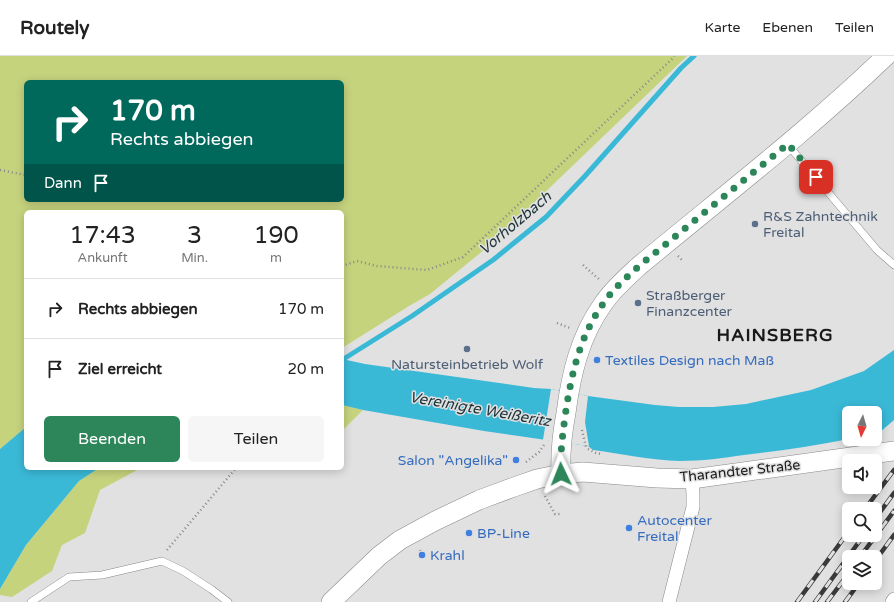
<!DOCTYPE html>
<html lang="de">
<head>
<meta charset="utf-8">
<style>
  body { margin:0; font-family:"Varela Round",sans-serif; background:#f6f6f6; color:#222; height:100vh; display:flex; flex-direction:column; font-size:15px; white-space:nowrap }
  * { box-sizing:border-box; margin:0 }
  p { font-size:13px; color:#767676 }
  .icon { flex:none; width:22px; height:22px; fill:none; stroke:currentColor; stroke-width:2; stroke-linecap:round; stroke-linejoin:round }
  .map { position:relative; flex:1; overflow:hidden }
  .panel { position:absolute; left:24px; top:154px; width:320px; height:260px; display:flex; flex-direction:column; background:#fff; border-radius:6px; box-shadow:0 2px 10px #0003 }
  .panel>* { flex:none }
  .hud { position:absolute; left:24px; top:24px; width:320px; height:122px; border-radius:6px; box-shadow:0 2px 10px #0003; background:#00695c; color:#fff; overflow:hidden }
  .needle { width:26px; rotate:185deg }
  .controls { position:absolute; left:842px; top:350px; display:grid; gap:8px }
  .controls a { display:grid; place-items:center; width:40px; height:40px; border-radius:6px; background:#fff; box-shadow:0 2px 10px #0003; font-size:20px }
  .pin { position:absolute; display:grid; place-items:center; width:34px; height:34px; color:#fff; margin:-17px; border-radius:8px; box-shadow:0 2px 6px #0006 }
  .me { position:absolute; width:44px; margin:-22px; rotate:358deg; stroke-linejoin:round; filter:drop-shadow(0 0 3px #0008) }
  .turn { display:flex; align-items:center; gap:14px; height:84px; padding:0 20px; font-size:18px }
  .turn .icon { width:52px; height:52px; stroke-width:2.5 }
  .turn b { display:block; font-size:28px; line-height:34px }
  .then { display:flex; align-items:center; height:38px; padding:0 20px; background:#0003; gap:8px; font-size:15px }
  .eta { display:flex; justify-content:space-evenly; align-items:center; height:68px; text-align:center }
  .eta b { font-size:24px; font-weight:600; line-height:28px }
  .cta { display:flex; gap:8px; margin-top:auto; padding:8px 20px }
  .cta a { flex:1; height:46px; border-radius:6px; background:#2d865a; color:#fff; font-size:16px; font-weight:600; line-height:46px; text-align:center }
  .cta a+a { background:#f6f6f6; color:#222 }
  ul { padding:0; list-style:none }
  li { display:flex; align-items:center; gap:12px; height:60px; padding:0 20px; border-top:1px solid #e0e0e0 }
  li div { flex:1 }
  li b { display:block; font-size:15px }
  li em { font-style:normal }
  header { display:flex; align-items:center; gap:24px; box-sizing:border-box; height:56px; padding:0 20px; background:#fff; border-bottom:1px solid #e0e0e0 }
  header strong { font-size:19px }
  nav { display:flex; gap:22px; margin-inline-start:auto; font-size:14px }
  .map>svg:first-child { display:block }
</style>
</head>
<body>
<header>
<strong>Routely</strong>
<nav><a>Karte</a><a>Ebenen</a><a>Teilen</a></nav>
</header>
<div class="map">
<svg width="894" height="546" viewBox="0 0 894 546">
  <rect width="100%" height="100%" fill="#e1e1e2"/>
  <g fill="#c6d37d" fill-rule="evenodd">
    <path d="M 0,0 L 687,0 L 490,189 L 430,238 L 409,250 L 342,292 L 342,156 L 26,156 L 26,371 L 0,393 ZM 26,26 L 342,26 L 342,144 L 26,144 Z"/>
    <polygon points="342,349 363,354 342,375"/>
    <polygon points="99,412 141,412 100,434 85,477 62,489 52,515 12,541 0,539 0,533 26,489 79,425"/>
  </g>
  <g fill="#3ab9d7">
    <path d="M 894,294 L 894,364 L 880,376 L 875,377 L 875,357 L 849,357 L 849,383 C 814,390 779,395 744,399 C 723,402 702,405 680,405 C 651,404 622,398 593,394 L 588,390 L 484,375 L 363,354 L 342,349 L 342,303 L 365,308 L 534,332 L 551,333 L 588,340 L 655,349 L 679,351 L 713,351 L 746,348 L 811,334 L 864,315 Z"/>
    <polygon points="26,371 26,412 99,412 79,425 26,489 0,533 0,393"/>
  </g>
  <polygon fill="#e1e1e2" points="551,333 588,340 585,366 589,390 543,384"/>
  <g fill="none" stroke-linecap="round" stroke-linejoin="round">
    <polyline stroke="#3ab9d7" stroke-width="5" points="342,304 412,260 493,204 546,161 585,120 681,12 694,0"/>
    <defs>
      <g id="service">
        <polyline points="788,89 877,194 894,209"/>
        <polyline points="31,546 69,521 102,519 162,505 183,515 211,533 228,546"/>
      </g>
      <g id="minor">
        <polyline points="669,546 693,451 693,438 692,423"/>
        <polyline points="892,546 894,543"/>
      </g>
      <g id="secondary">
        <path d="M 561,418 C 560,396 562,378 566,357 C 571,318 580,280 603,248 C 612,234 626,222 639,210 C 722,141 808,75 886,0"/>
        <polyline points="331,546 379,500 400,484 435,465 479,444 514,431 537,423 561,418 583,416 657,422 692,423 894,395"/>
      </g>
    </defs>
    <use href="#service" stroke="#89898a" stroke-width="8"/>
    <use href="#minor" stroke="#89898a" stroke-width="14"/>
    <use href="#secondary" stroke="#89898a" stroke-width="20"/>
    <g stroke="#878788" stroke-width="2.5" stroke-dasharray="1 3" stroke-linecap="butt">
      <polyline points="0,114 26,119"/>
      <polyline points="678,200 683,205"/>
      <polyline points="583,209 600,224"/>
      <polyline points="342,210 357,205 377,210 427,214 463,201 673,2 674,0"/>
      <polyline points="557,267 570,272"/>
      <polyline points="582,374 586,391"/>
      <polyline points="588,393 596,397 601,398"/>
      <polyline points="526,406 539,396 544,389"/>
      <polyline points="545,440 555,458 561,458"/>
      <polyline points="167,494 236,412"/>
      <polyline points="420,494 422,499"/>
    </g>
    <use href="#service" stroke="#fff" stroke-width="7"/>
    <use href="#minor" stroke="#fff" stroke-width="13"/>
    <use href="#secondary" stroke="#fff" stroke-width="19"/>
    <defs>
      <g id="rail">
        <polyline points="865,453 894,414"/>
        <polyline points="875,463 894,437"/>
        <polyline points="860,501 894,455"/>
        <polyline points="875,505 894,479"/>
        <polyline points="797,546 849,475"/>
        <polyline points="815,546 864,479"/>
        <polyline points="827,546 849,517"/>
        <polyline points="845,546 859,527"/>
      </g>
    </defs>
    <use href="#rail" stroke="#3a3a3b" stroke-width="4.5"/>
    <use href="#rail" stroke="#e1e1e2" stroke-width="3" stroke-dasharray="9" stroke-linecap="butt"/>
  </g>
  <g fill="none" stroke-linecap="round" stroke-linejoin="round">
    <path stroke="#2d865a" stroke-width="7" stroke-dasharray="0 12.6" d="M 561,418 C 560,395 563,376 566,354 C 572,316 580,280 603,248 C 612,234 626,222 639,210 L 788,88 L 816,121"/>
  </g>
  <g fill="#5c6f8a" stroke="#e1e1e2" stroke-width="1.5">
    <circle cx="755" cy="168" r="4"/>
    <circle cx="638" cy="247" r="4"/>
    <circle cx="467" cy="293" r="4"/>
  </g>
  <g fill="#3f7fe0" stroke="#e1e1e2" stroke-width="1.5">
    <circle cx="597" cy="304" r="4"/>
    <circle cx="516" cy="404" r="4"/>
    <circle cx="629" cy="472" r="4"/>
    <circle cx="469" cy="477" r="4"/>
    <circle cx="422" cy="499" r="4"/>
  </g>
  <g text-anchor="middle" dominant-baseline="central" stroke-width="3" stroke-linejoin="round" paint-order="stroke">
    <g font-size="14" fill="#4e5e75" stroke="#e1e1e2" text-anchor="start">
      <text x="763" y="160">R&amp;S Zahntechnik<tspan x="763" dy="16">Freital</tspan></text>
      <text x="646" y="239">Straßberger<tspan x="646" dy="16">Finanzcenter</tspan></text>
      <text x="467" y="308" text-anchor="middle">Natursteinbetrieb Wolf</text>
    </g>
    <g font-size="14" fill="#366cbe" stroke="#e1e1e2" text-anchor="start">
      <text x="605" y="304">Textiles Design nach Maß</text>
      <text x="508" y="404" text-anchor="end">Salon "Angelika"</text>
      <text x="637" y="464">Autocenter<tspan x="637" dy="16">Freital</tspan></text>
      <text x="477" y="477">BP-Line</text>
      <text x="430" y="499">Krahl</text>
    </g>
    <g font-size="14" fill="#19191a" stroke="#e1e1e2">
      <text transform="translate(740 415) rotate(-6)">Tharandter Straße</text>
    </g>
    <g font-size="15" font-style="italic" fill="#1d3338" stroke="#e1e1e2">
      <text transform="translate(515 167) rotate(-40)">Vorholzbach</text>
      <text transform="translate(480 353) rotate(10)">Vereinigte Weißeritz</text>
    </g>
    <g font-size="18" font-weight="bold" letter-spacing="1" fill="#19191a" stroke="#e1e1e2">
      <text x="775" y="279">HAINSBERG</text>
    </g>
  </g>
</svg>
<div class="controls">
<a><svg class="needle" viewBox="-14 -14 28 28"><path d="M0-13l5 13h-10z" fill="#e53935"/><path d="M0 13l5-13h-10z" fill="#767676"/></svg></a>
<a><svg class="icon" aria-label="sound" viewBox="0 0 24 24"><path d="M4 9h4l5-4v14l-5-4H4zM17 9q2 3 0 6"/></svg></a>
<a><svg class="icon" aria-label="search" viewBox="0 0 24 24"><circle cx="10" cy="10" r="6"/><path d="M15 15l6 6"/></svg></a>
<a><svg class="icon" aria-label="layers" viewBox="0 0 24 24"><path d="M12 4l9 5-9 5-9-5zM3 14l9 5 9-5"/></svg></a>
</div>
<div class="pin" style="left:816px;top:121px;background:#d93025"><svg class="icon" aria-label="arrive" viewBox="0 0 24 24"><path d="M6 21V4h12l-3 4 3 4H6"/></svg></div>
<svg class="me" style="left:561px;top:418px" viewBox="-20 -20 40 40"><path d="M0-17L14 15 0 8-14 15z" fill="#2d865a" stroke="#fff" stroke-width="4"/></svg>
<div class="hud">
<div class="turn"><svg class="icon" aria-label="right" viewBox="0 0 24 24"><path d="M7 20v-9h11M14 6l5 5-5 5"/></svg><div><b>170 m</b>Rechts abbiegen</div></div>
<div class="then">Dann<svg class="icon" aria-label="arrive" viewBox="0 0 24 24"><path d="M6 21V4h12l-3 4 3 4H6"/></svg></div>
</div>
<section class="panel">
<div class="eta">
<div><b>17:43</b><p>Ankunft</p></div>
<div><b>3</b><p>Min.</p></div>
<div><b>190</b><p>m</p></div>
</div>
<ul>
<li><svg class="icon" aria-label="right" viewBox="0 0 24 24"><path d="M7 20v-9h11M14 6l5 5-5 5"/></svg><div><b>Rechts abbiegen</b></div><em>170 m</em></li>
<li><svg class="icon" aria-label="arrive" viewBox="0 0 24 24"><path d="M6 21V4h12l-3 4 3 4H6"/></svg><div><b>Ziel erreicht</b></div><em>20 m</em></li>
</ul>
<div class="cta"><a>Beenden</a><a>Teilen</a></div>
</section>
</div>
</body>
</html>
